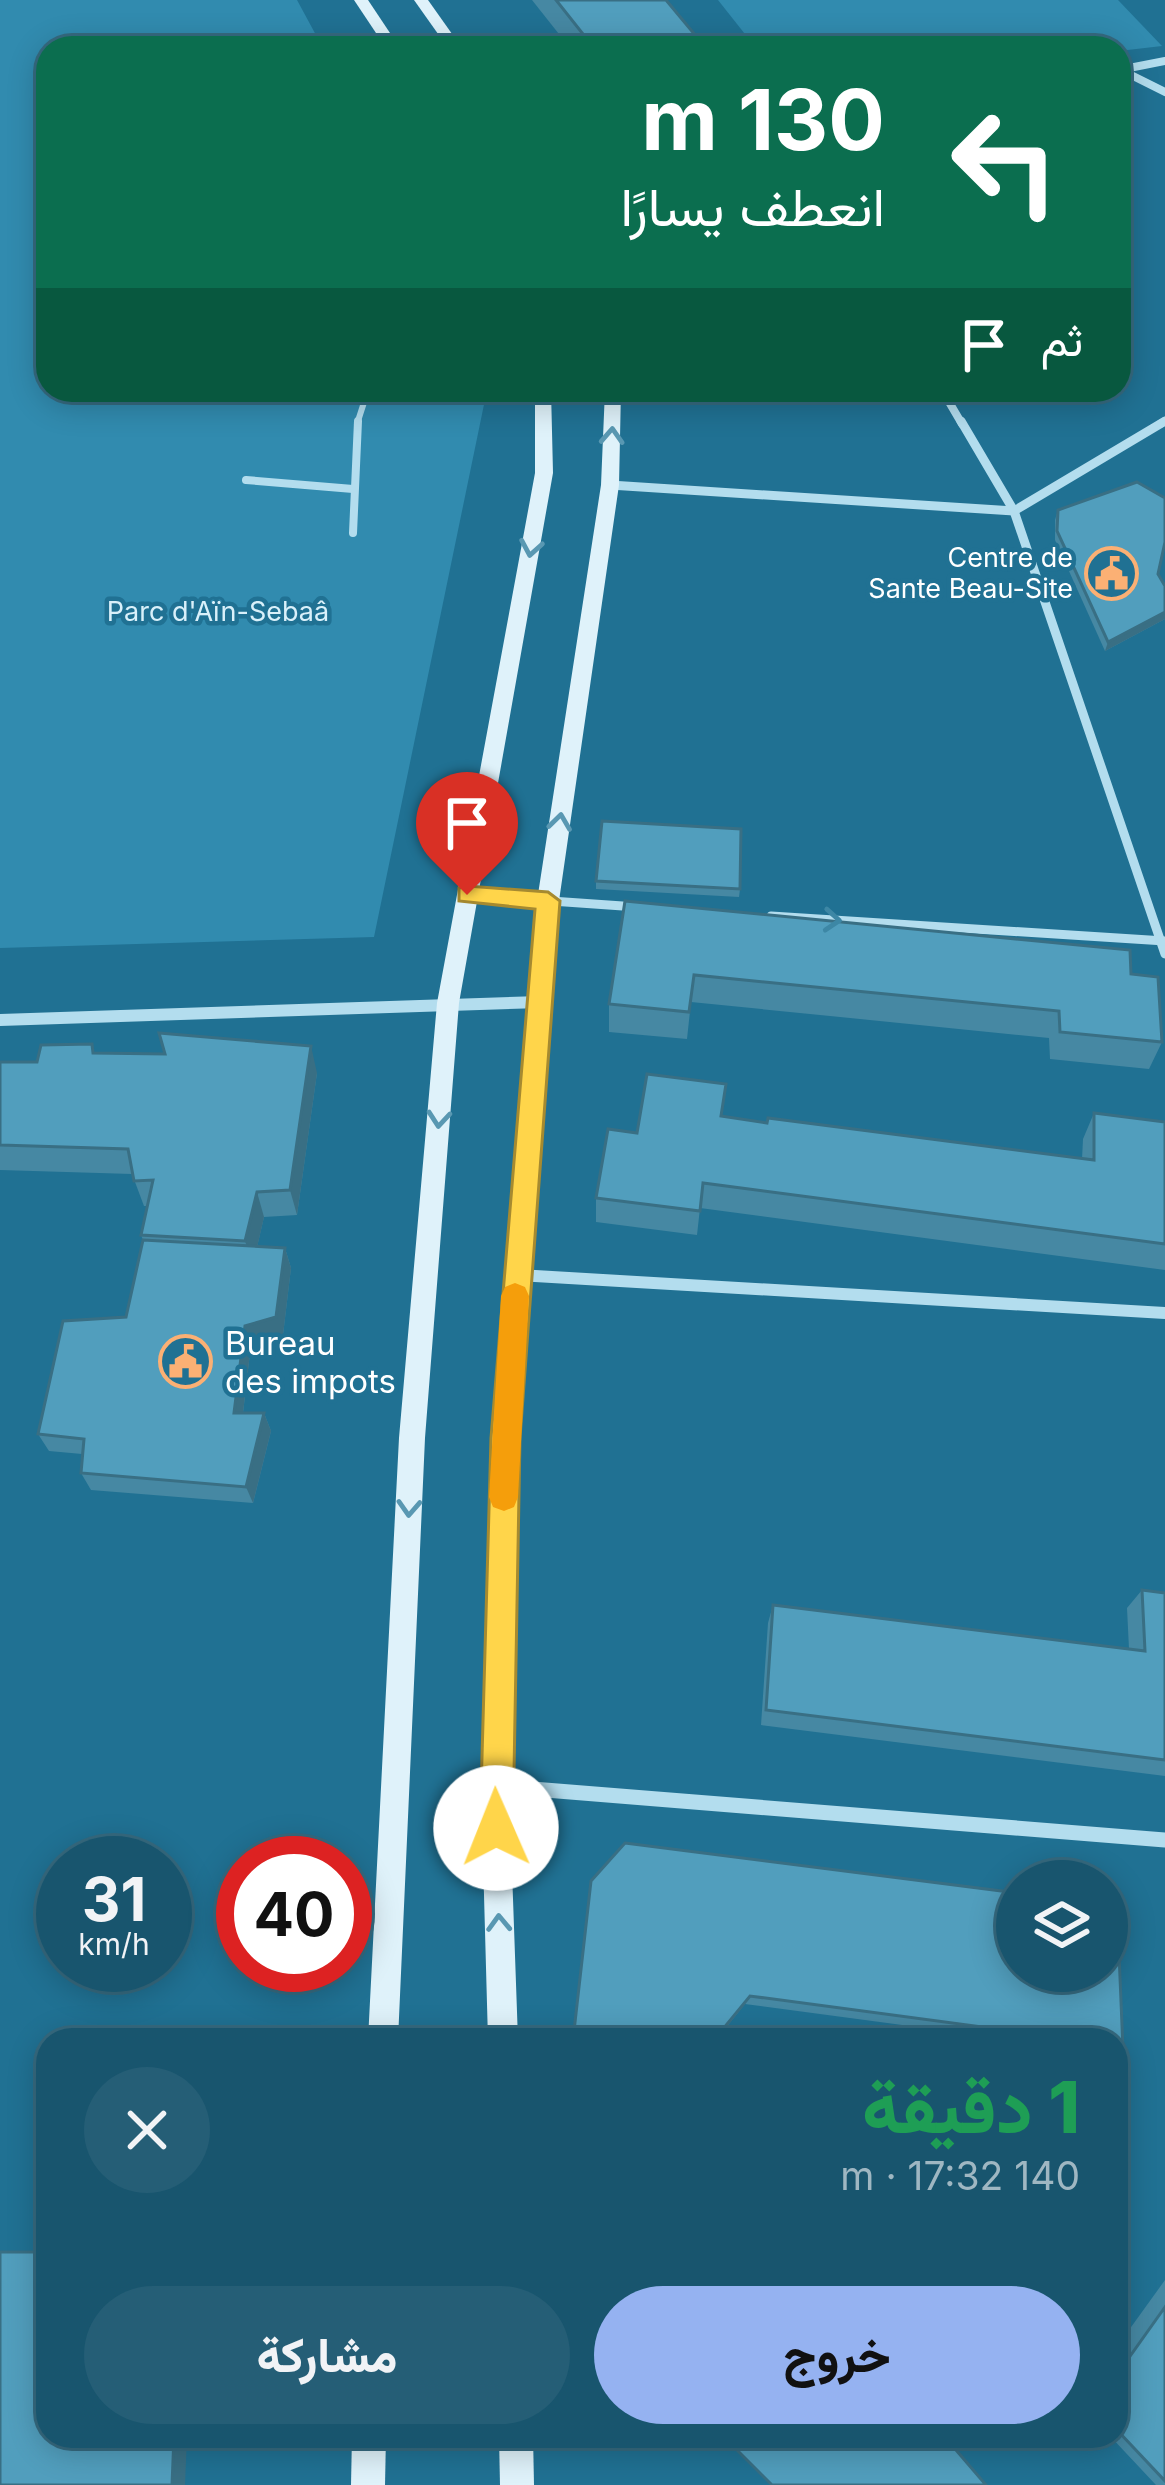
<!DOCTYPE html>
<html lang="ar">
<head>
<meta charset="utf-8">
<style>
  body { margin:0; font-family:Inter,Vazirmatn,sans-serif; background:#255e76; color:#f1f3f6; direction:rtl; height:100vh; display:flex; flex-direction:column; font-size:45px; white-space:nowrap }
  * { box-sizing:border-box; margin:0 }
  p { font-size:39px; color:#9fb7c2 }
  .icon { flex:none; width:66px; height:66px; fill:none; stroke:currentColor; stroke-width:2; stroke-linecap:round; stroke-linejoin:round }
  .map { position:relative; flex:1; overflow:hidden; direction:ltr }
  .side { position:absolute; left:36px; top:2028px; width:1092px; height:420px; display:flex; flex-direction:column; background:#18556e; border-radius:36px; box-shadow:0 6px 30px #0003,0 0 0 3px #366b81; direction:rtl }
  .side>* { flex:none }
  .hud { position:absolute; left:36px; top:36px; width:1095px; height:366px; border-radius:36px; box-shadow:0 6px 30px #0003,0 0 0 3px #366b81; direction:rtl; background:#0b6e4f; color:#fff; overflow:hidden }
  .controls { position:absolute; left:996px; top:1860px; display:grid; gap:24px }
  .controls a { display:grid; place-items:center; width:132px; height:132px; border-radius:50%; background:#18556e; box-shadow:0 6px 30px #0003,0 0 0 3px #366b81; font-size:60px }
  .speed { position:absolute; left:36px; top:1836px; display:flex; gap:24px; font-size:60px; font-weight:700; text-align:center }
  .speed>* { display:grid; place-content:center; width:156px; height:156px; border-radius:50%; background:#18556e; box-shadow:0 6px 30px #0003,0 0 0 3px #366b81; line-height:1 }
  .speed small { font-size:30px; font-weight:400 }
  .speed .limit { border:18px solid #d22; background:#fff; color:#111 }
  .pin { position:absolute; display:grid; place-items:center; width:102px; height:102px; color:#fff; margin:-123px -51px; border-radius:50% 50% 50% 0; rotate:-45deg; box-shadow:0 0 12px #0007 }
  .pin .icon { rotate:45deg }
  .me { position:absolute; width:132px; margin:-66px; rotate:359deg; stroke-linejoin:round; filter:drop-shadow(0 0 9px #0008) }
  .turn { display:flex; align-items:center; gap:42px; height:252px; padding:0 48px; font-size:54px }
  .turn .icon { width:156px; height:156px; stroke-width:2.5 }
  .turn b { display:block; font-size:84px; line-height:102px }
  .then { display:flex; align-items:center; height:114px; padding:0 48px; background:#0003; gap:24px; font-size:45px }
  .round { display:grid; place-items:center; flex:none; width:126px; height:126px; border-radius:63px; background:#255e76 }
  .summary { display:flex; align-items:center; justify-content:space-between; height:204px; padding:0 48px }
  h1 { font-size:72px; font-weight:800; line-height:90px; color:#1e9e55 }
  .button { display:flex; gap:24px; margin-top:auto; padding:24px 48px }
  .button a { flex:1; height:138px; border-radius:72px; background:#95b2f1; color:#111; font-size:48px; font-weight:800; line-height:138px; text-align:center }
  .button a+a { background:#255e76; color:#f1f3f6 }
  .map>svg:first-child { display:block }
</style>
</head>
<body>
<div class="map">
<svg width="1165" height="2485" viewBox="0 0 1165 2485">
  <rect width="100%" height="100%" fill="#207193"/>
  <g fill="#318baf">
    <polygon points="0,0 297,0 323,48 48,48 48,390 487,390 374,937 0,948"/>
    <polygon points="718,0 1118,0 1162,46 1119,51 756,48"/>
  </g>
  <g fill="none" stroke-linecap="round" stroke-linejoin="round">
    <polyline stroke="#b3ddee" stroke-width="6" points="357,424 368,390"/>
    <g stroke="#b3ddee" stroke-width="8">
      <polyline points="246,480 353,489"/>
      <polyline points="353,533 358,421"/>
    </g>
    <g stroke="#b3ddee" stroke-width="8">
      <polyline points="1119,69 1165,92"/>
      <polyline points="1124,69 1165,61"/>
      <polyline points="942,390 962,424"/>
      <polyline points="1160,424 1165,421"/>
    </g>
    <g stroke="#b3ddee" stroke-width="9">
      <polyline points="961,421 1014,511 1165,954"/>
      <polyline points="610,485 1014,511 1165,421"/>
      <polyline points="467,895 637,907"/>
      <polyline points="771,916 1165,941"/>
    </g>
    <g stroke="#b3ddee" stroke-width="12">
      <polyline points="0,1020 540,1002"/>
      <polyline points="518,1275 1165,1313"/>
    </g>
    <polyline stroke="#b3ddee" stroke-width="15" points="496,1786 1165,1840"/>
    <g fill="#dff2fa" fill-rule="evenodd">
      <polygon points="354,0 368,0 400,48 386,48"/>
      <polygon points="414,0 428,0 462,48 448,48"/>
      <polygon points="535,390 551,390 553,473 459,1003 425,1438 398,2040 368,2040 399,1438 437,1003 535,473"/>
      <polygon points="605,390 621,390 619,485 559,901 518,1438 509,1786 518,2040 488,2040 481,1786 492,1438 537,901 601,485"/>
      <polygon points="352,2436 386,2436 385,2485 351,2485"/>
      <polygon points="499,2436 533,2436 534,2485 500,2485"/>
    </g>
  </g>
  <g fill="#4688a3">
    <polygon points="532,0 666,0 706,48 570,48"/>
    <polygon points="1058,510 1158,574 1165,586 1165,619 1105,651 1055,540 1055,520"/>
    <polygon points="596,881 740,889 739,897 596,889"/>
    <polygon points="625,901 1131,974 1162,1042 1149,1069 1050,1059 1049,1038 691,1002 687,1039 609,1032 609,1004"/>
    <polygon points="95,1053 317,1073 297,1215 264,1217 257,1247 285,1248 291,1268 283,1335 251,1344 243,1413 264,1413 271,1431 253,1503 91,1490 81,1473 82,1454 49,1451 38,1434 126,1317 143,1240 141,1235 148,1206 144,1206 132,1174 0,1170 0,1062 37,1062"/>
    <polygon points="1094,1113 1165,1122 1165,1270 700,1208 697,1235 596,1222 596,1198 637,1133 767,1123 1082,1159 1083,1139"/>
    <polygon points="1142,1590 1165,1593 1165,1776 761,1725 768,1623 773,1605 1129,1649 1127,1608"/>
    <polygon points="1017,1893 1116,2040 992,2040 992,2037 745,2004 716,2040 573,2040"/>
    <polygon points="1165,2280 1165,2485 1156,2485 1110,2436 1116,2436 1116,2348"/>
  </g>
  <g fill="#396f84">
    <polygon points="1165,612 1165,619 1105,651 1108,642"/>
    <polygon points="311,1046 317,1073 297,1215 290,1190"/>
    <polygon points="257,1192 264,1217 253,1265 245,1241"/>
    <polygon points="285,1248 291,1268 283,1335 251,1344 241,1430 234,1413 245,1326"/>
    <polygon points="264,1413 271,1431 253,1503 246,1487"/>
    <polygon points="174,2436 187,2436 185,2485 172,2485"/>
  </g>
  <g fill="#519ebd" stroke="#396f84" stroke-width="3">
    <polygon points="556,0 666,0 706,48 594,48"/>
    <polygon points="1137,482 1165,498 1165,542 1158,574 1165,586 1165,612 1108,642 1057,531 1058,510"/>
    <polygon points="602,821 741,829 740,889 596,881"/>
    <polygon points="625,901 1130,950 1131,974 1158,977 1162,1042 1060,1032 1059,1011 694,975 689,1012 609,1004"/>
    <polygon points="159,1033 311,1046 290,1190 257,1192 245,1241 141,1235 153,1180 134,1181 128,1149 0,1145 0,1062 37,1062 41,1045 92,1044 93,1053 165,1054"/>
    <polygon points="647,1074 726,1084 721,1116 767,1123 768,1118 1094,1160 1094,1113 1165,1122 1165,1244 703,1183 700,1211 596,1198 608,1129 637,1133"/>
    <polygon points="143,1240 285,1248 276,1317 245,1326 234,1413 264,1413 246,1487 81,1473 84,1439 38,1434 63,1321 126,1317"/>
    <polygon points="1142,1590 1165,1593 1165,1760 766,1710 773,1605 1145,1651"/>
    <polygon points="625,1843 1017,1893 1017,1971 1107,1971 1107,1904 1117,1905 1125,2097 1116,2110 1116,2040 1005,2040 1005,2030 750,1996 714,2040 573,2040 591,1881"/>
    <polygon points="0,2252 48,2252 48,2436 174,2436 172,2485 0,2485"/>
    <polygon points="1165,2307 1165,2481 1116,2429 1116,2376"/>
    <polygon points="723,2436 944,2436 986,2485 772,2485"/>
  </g>
  <defs><path id="oneway-chevron" d="M-2-3.5L2.5 0L-2 3.5" fill="none" stroke-width="1.6" stroke-linecap="round" stroke-linejoin="round" transform="scale(3)"/></defs>
  <g stroke="#5998b2">
    <use href="#oneway-chevron" transform="translate(612 436) rotate(-87)"/>
    <use href="#oneway-chevron" transform="translate(531 548) rotate(100)"/>
    <use href="#oneway-chevron" transform="translate(560 822) rotate(-82)"/>
    <use href="#oneway-chevron" transform="translate(439 1119) rotate(95)"/>
    <use href="#oneway-chevron" transform="translate(409 1508) rotate(93)"/>
    <use href="#oneway-chevron" transform="translate(499 1923) rotate(-92)"/>
  </g>
  <use stroke="#3d87a5" href="#oneway-chevron" transform="translate(832 920) rotate(4)"/>
  <polygon fill="#ffd54a" stroke="#a68a30" stroke-width="3" points="467,886 548,892 560,901 520,1438 513,1828 508,1840 496,1845 485,1840 480,1828 491,1438 535,909 459,901 459,888"/>
  <polygon fill="#f59e0b" points="515,1283 525,1287 529,1296 518,1497 514,1507 504,1511 493,1507 489,1497 501,1296 505,1287"/>
  <defs>
    <symbol id="civic-ring" viewBox="-11 -11 22 22"><circle r="9.5" fill="#207193" stroke="#fbb074" stroke-width="1.5"/><path d="M-.6-6.5H3V-4.5H.6V-3L4-1V1h2V6H-6V1h2V-1L-.6-3ZM-1.2 2.5V6h2.4V2.5Z" fill="#fbb074"/></symbol>
  </defs>
  <g fill-rule="evenodd">
    <use href="#civic-ring" x="1082" y="544" width="59" height="59"/>
    <use href="#civic-ring" x="156" y="1332" width="59" height="59"/>
  </g>
  <g text-anchor="middle" dominant-baseline="central" stroke-width="9" stroke-linejoin="round" paint-order="stroke">
    <g font-size="27" fill="#fff" stroke="#207193" text-anchor="end">
      <text x="1073" y="557">Centre de<tspan x="1073" dy="31">Sante Beau-Site</tspan></text>
    </g>
    <g font-size="27" fill="#d9f0fa" stroke="#207193">
      <text x="218" y="611">Parc d'Aïn-Sebaâ</text>
    </g>
    <g font-size="33" fill="#fff" stroke="#207193" text-anchor="start">
      <text x="225" y="1343">Bureau<tspan x="225" dy="38">des impots</tspan></text>
    </g>
  </g>
</svg>
<div class="controls">
<a><svg class="icon" aria-label="layers" viewBox="0 0 24 24"><path d="M12 4l9 5-9 5-9-5zM3 14l9 5 9-5"/></svg></a>
</div>
<div class="speed"><div>31<small>km/h</small></div><div class="limit">40</div></div>
<div class="pin" style="left:467px;top:895px;background:#d93025"><svg class="icon" aria-label="arrive" viewBox="0 0 24 24"><path d="M6 21V4h12l-3 4 3 4H6"/></svg></div>
<svg class="me" style="left:496px;top:1828px" viewBox="-20 -20 40 40"><circle r="19" fill="#fff"/><path d="M0-13L10 11 0 6-10 11z" fill="#ffd54a"/></svg>
<div class="hud">
<div class="turn"><svg class="icon" aria-label="left" viewBox="0 0 24 24"><path d="M17 20v-9H6M10 6l-5 5 5 5"/></svg><div><b>130 m</b>انعطف يسارًا</div></div>
<div class="then">ثم<svg class="icon" aria-label="arrive" viewBox="0 0 24 24"><path d="M6 21V4h12l-3 4 3 4H6"/></svg></div>
</div>
<section class="side">
<div class="summary"><div><h1>1 دقيقة</h1><p>140 m · 17:32</p></div><a class="round"><svg class="icon" aria-label="close" viewBox="0 0 24 24"><path d="M6 6l12 12M18 6L6 18"/></svg></a></div>
<div class="button"><a>خروج</a><a>مشاركة</a></div>
</section>
</div>
</body>
</html>
